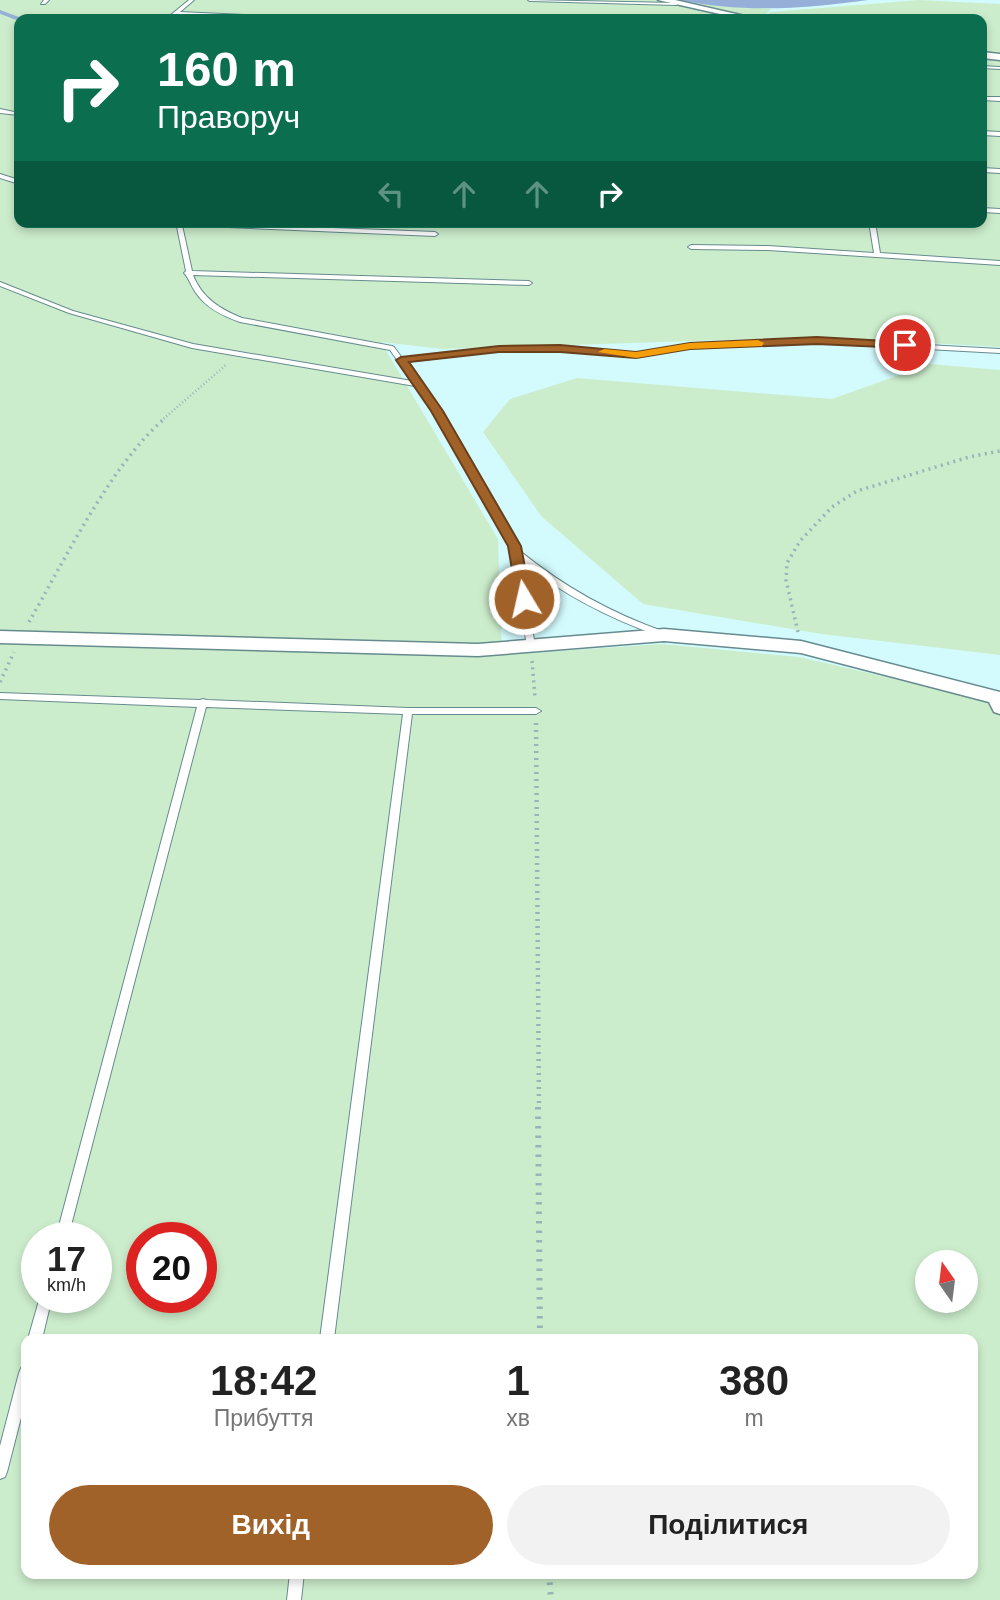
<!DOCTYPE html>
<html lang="uk">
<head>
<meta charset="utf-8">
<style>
  body { margin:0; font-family:Arial,sans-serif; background:#f2f2f2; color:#222; height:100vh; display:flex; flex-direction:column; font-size:26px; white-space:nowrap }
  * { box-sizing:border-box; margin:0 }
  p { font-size:23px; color:#767676 }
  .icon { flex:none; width:38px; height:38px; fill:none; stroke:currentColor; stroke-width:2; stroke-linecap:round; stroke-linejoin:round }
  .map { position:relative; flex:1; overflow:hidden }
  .details { position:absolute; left:21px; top:1334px; width:957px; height:245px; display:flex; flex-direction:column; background:#fff; border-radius:14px; box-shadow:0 4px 10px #0003 }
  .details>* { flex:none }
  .guide { position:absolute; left:14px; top:14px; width:973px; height:214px; border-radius:14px; box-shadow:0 4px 10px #0003; background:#0b6e4f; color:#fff; overflow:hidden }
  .needle { width:46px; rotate:346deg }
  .tools { position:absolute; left:915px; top:1250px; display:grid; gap:14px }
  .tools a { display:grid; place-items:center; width:63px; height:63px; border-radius:50%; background:#fff; box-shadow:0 4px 10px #0003; font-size:35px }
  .speed { position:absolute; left:21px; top:1222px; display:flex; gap:14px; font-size:35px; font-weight:700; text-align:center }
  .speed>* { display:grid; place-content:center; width:91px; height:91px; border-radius:50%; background:#fff; box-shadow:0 4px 10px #0003; line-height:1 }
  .speed small { font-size:18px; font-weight:400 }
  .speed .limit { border:10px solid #d22; background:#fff; color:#111 }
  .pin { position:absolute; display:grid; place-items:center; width:60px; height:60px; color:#fff; margin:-30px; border:4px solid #fff; border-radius:50%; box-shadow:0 2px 7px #0007 }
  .me { position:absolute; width:77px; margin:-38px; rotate:351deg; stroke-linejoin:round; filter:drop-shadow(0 0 5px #0008) }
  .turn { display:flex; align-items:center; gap:24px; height:147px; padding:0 28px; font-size:32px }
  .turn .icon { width:91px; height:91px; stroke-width:2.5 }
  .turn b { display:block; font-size:49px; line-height:60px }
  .lanes { display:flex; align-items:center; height:66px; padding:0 28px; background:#0003; justify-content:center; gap:35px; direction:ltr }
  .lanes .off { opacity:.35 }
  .eta { display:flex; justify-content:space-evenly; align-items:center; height:119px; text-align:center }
  .eta b { font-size:42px; font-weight:700; line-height:49px }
  .cta { display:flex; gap:14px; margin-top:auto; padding:14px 28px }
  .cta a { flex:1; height:80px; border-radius:42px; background:#a1622a; color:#fff; font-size:28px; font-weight:700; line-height:80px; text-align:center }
  .cta a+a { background:#f2f2f2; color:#222 }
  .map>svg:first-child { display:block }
</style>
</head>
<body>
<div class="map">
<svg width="1000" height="1600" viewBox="0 0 1000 1600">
  <rect width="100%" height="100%" fill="#d3fbfe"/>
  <g fill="#ccedcc" fill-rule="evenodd">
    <path d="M 0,0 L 656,0 L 742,19 L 19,19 L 19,222 L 982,222 L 982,19 L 760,19 L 668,0 L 771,9 L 762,18 L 771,12 L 919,0 L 1000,4 L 1000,347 L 821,337 L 442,349 L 381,342 L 498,539 L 502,655 L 662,644 L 799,657 L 1000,703 L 1000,1600 L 0,1600 ZM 37,1237 L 96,1237 L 96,1297 L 37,1297 ZM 142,1237 L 201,1237 L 201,1297 L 142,1297 ZM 928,1262 L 966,1262 L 966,1300 L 928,1300 ZM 26,1339 L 973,1339 L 973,1573 L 26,1573 Z"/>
    <polygon points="930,364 1000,370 1000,655 821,634 643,604 541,516 483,432 510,399 577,378 832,399"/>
  </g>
  <path fill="#95afd8" d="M 679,0 L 868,0 C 804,9 743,13 679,0 Z"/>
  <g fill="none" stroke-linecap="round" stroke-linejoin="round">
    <polyline stroke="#95afd8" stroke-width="3.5" points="0,12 19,19"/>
    <defs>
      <g id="service">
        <polygon points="44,0 49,0 45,4 41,4"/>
        <polygon points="189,0 194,0 180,12 309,18 311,19 177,14 170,19 166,19"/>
        <polygon points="528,0 676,3 678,4 676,5 530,1"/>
        <polygon points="982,66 1000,67 1000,69 982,68"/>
        <polygon points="1000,97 1000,101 982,100 982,97"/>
        <polygon points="0,109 19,113 19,115 0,113"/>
        <polygon points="982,131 1000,132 1000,136 982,135"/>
        <polygon points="982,168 1000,169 1000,173 982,172"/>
        <polygon points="0,174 19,180 19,184 0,178"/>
        <polygon points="982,208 1000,209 1000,213 982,212"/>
        <path d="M 176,222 L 435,232 L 438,234 L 435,236 L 182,225 L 192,271 L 529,281 L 532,283 L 529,285 L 193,275 C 202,298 220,309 242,318 L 392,346 L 394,347 L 402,358 L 499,347 L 560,347 L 636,353 L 690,344 L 817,339 L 1000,349 L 1000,353 L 817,343 L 690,348 L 636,357 L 560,351 L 499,351 L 405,362 L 441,411 L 519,546 L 520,551 C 564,587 611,613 665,632 L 666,634 L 662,637 L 659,636 C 609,618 563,595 521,561 L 535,646 L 531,649 L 527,646 L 511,546 L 434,411 L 415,386 L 192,348 L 69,313 L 0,286 L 0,282 L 73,311 L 193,344 L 412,381 L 390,350 L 240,322 C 223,316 206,308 196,293 C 191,286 189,278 184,273 L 186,271 Z"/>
        <polygon points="869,222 875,222 880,253 1000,261 1000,265 768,250 691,249 688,247 691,245 768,246 874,253"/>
        <polygon points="0,693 200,700 203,699 207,700 408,708 536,708 541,711 536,714 412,714 334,1339 320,1339 403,714 206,707 68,1237 56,1237 197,707 0,699"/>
        <polygon points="40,1297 52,1297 42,1339 28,1339"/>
        <polygon points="26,1366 26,1398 7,1472 5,1477 0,1479 0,1446 19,1373 21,1368"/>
        <polygon points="290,1573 304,1573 301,1600 287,1600"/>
      </g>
      <g id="minor">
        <polygon points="658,0 675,0 758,19 742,19"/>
        <polygon points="982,52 1000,54 1000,60 982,58"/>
        <polygon points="664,629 801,641 1000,692 1000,714 994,712 989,702 801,653 664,641 478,656 0,643 0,631 478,644"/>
      </g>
    </defs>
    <use href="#service" stroke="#668b8e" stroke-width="2"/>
    <use href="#minor" stroke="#668b8e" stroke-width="3"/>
    <polyline stroke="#96b5b8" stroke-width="2.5" stroke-dasharray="1 2.5" stroke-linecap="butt" points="161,421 226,365"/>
    <g stroke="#96b5b8" stroke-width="3.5" stroke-dasharray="2 4.5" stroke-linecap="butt">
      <path d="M 29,622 C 64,561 111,465 163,420"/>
      <polyline points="798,632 786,580 787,563 800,541 832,507 857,491 969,457 1000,451"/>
      <polyline points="532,661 535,697"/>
      <polyline points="0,682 14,652"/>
    </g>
    <polyline stroke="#96b5b8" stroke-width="4.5" stroke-dasharray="2 5" stroke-linecap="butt" points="536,723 539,1108"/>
    <g stroke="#96b5b8" stroke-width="6" stroke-dasharray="2.5 7" stroke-linecap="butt">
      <polyline points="538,1107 540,1339"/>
      <polyline points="549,1573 551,1600"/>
    </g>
    <use href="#service" fill="#fff" fill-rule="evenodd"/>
    <use href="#minor" fill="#fff" fill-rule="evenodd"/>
  </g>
  <polygon fill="#a1622a" stroke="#69401b" stroke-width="2" points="817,337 905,342 911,345 905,348 817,344 690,349 636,358 560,352 499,352 409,362 443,411 521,546 531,599 524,604 517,599 508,546 431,411 396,360 401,357 499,346 560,345 636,352 690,343"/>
  <polygon fill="#f59e0b" points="758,340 764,343 762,346 690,349 636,358 598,352 604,349 636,352 690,343"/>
</svg>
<div class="tools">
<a><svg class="needle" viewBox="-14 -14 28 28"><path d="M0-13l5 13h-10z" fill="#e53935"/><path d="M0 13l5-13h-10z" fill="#767676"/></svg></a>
</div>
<div class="speed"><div>17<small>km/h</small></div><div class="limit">20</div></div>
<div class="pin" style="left:905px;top:345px;background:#d93025"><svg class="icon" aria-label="arrive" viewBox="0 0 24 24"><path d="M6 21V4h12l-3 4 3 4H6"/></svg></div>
<svg class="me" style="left:524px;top:599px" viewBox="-20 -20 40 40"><circle r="17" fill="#a1622a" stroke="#fff" stroke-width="3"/><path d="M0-11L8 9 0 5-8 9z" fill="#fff"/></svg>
<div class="guide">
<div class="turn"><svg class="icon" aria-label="right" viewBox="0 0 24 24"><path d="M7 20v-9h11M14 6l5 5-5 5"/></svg><div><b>160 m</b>Праворуч</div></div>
<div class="lanes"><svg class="icon off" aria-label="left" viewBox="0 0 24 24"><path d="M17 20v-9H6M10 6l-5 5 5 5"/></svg><svg class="icon off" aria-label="ahead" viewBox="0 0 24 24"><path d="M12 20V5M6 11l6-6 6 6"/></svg><svg class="icon off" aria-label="ahead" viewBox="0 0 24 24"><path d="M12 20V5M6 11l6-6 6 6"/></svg><svg class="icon" aria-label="right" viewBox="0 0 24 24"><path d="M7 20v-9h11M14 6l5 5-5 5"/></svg></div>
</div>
<section class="details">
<div class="eta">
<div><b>18:42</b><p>Прибуття</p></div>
<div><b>1</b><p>хв</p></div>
<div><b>380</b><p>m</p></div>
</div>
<div class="cta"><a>Вихід</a><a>Поділитися</a></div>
</section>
</div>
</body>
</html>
